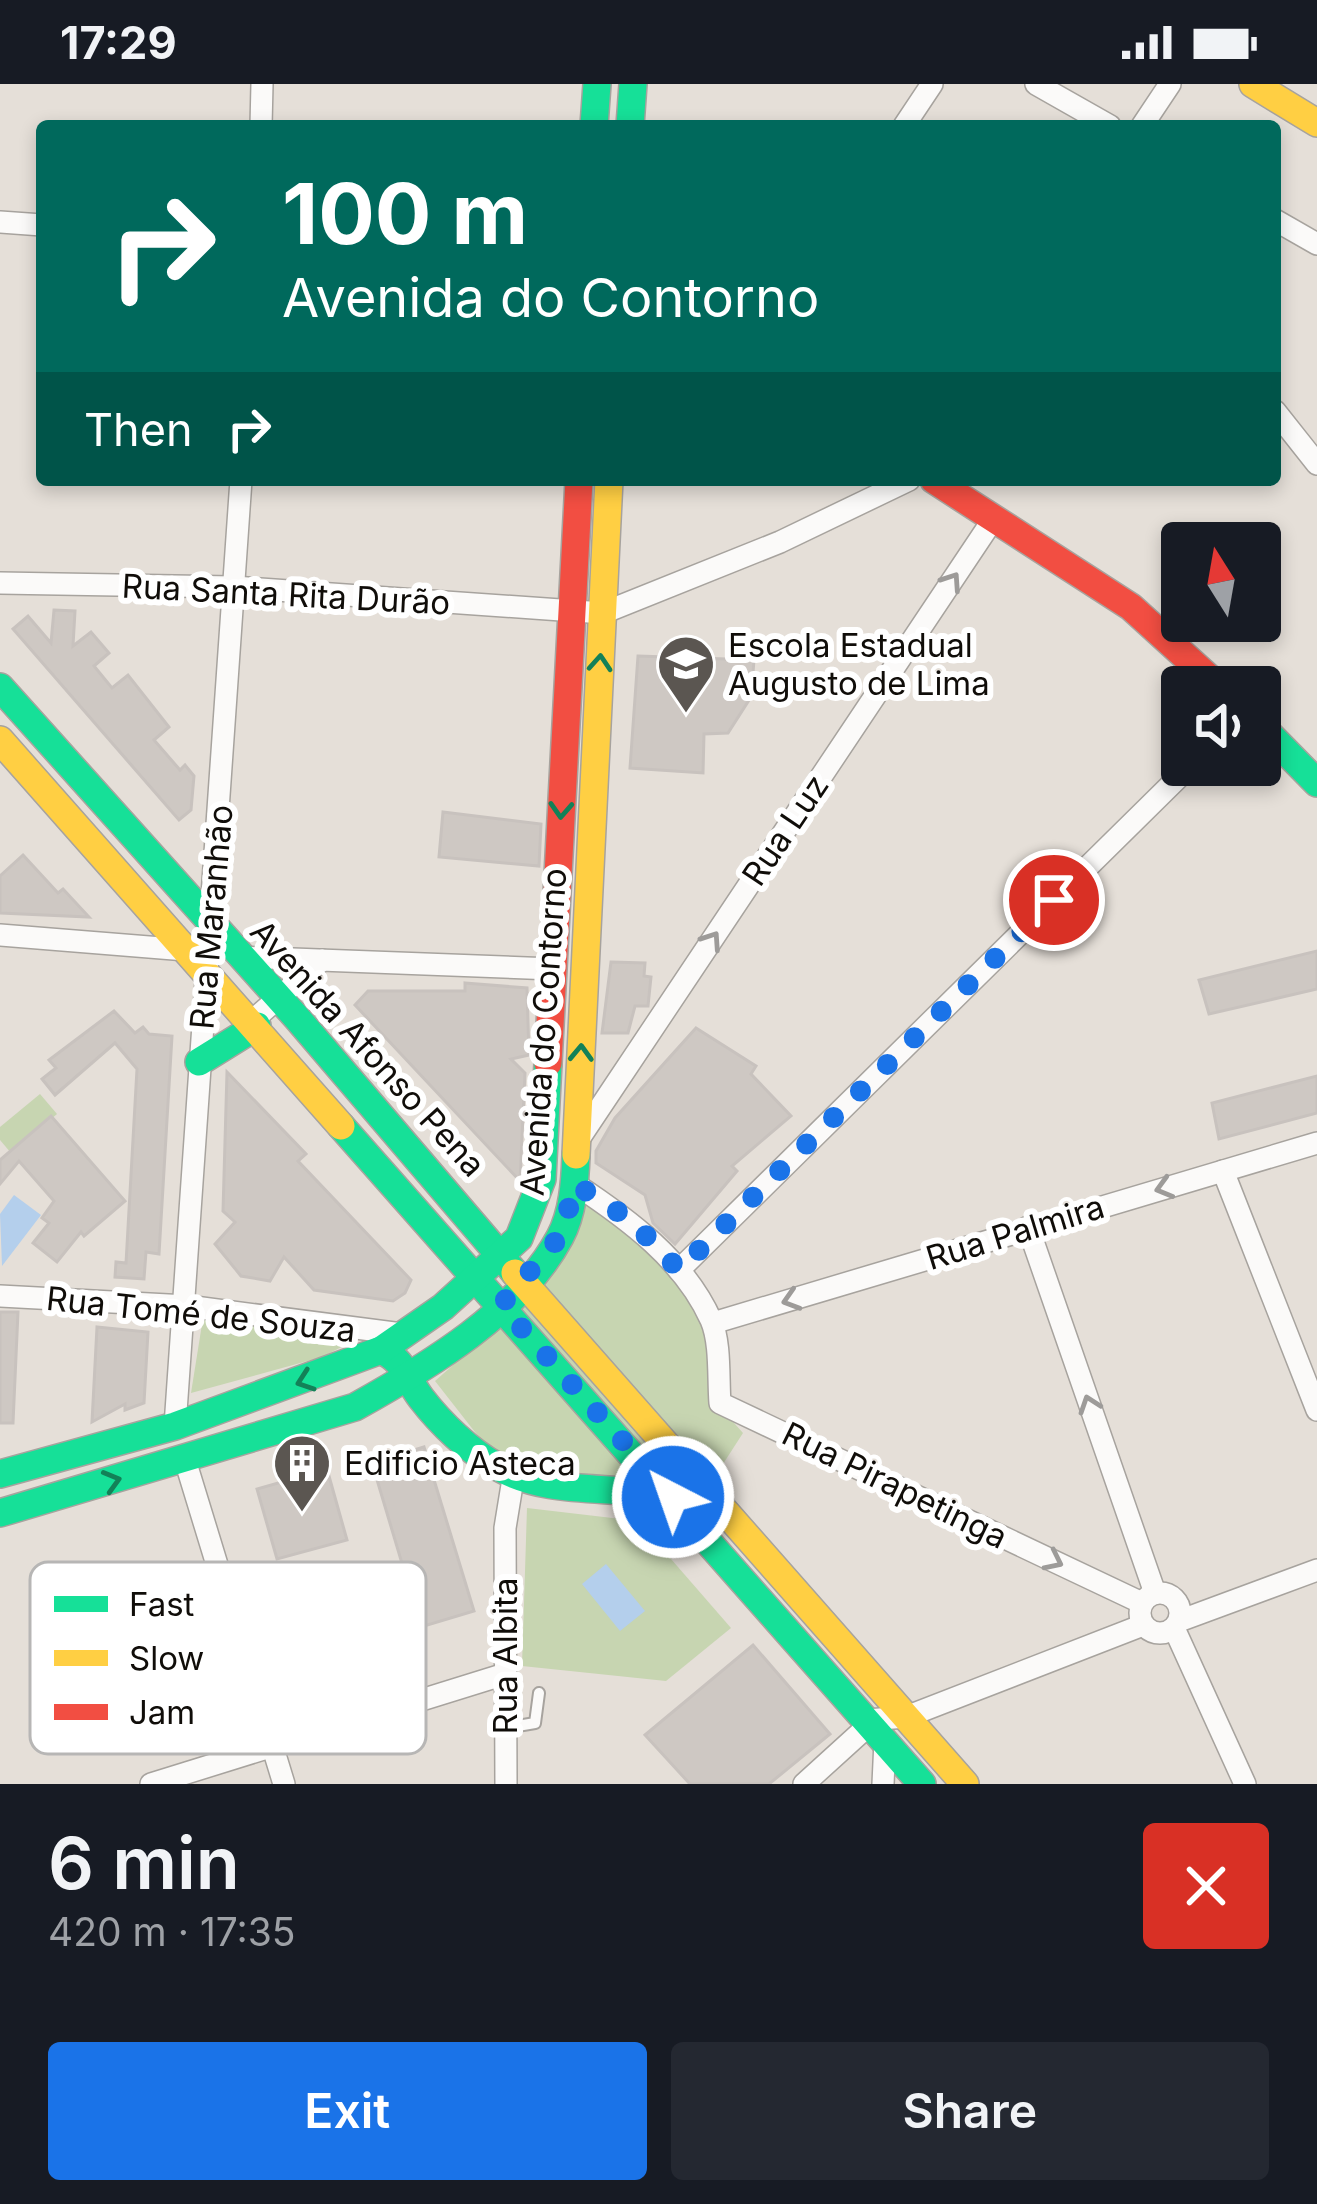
<!DOCTYPE html>
<html lang="en">
<head>
<meta charset="utf-8">
<style>
  body { margin:0; font-family:Inter,sans-serif; background:#242831; color:#f1f3f6; height:100vh; display:flex; flex-direction:column; font-size:45px; white-space:nowrap }
  * { box-sizing:border-box; margin:0 }
  p { font-size:39px; color:#9ea1a6 }
  .icon { flex:none; width:66px; height:66px; fill:none; stroke:currentColor; stroke-width:2; stroke-linecap:round; stroke-linejoin:round }
  .map { position:relative; height:1700px; overflow:hidden }
  .sheet { display:flex; flex-direction:column; background:#171b24; flex:1 }
  .sheet>* { flex:none }
  .top-card { position:absolute; left:36px; top:36px; width:1245px; height:366px; border-radius:12px; box-shadow:0 6px 18px #0003; background:#00695c; color:#fff; overflow:hidden }
  .needle { width:78px; rotate:349deg }
  .controls { position:absolute; left:1161px; top:438px; display:grid; gap:24px }
  .controls a { display:grid; place-items:center; width:120px; height:120px; border-radius:12px; background:#171b24; box-shadow:0 6px 18px #0003; font-size:60px }
  .pin { position:absolute; display:grid; place-items:center; width:102px; height:102px; color:#fff; margin:-51px; border:6px solid #fff; border-radius:50%; box-shadow:0 3px 12px #0007 }
  .me { position:absolute; width:132px; margin:-66px; rotate:319deg; stroke-linejoin:round; filter:drop-shadow(0 0 9px #0008) }
  .turn { display:flex; align-items:center; gap:42px; height:252px; padding:0 48px; font-size:54px }
  .turn .icon { width:156px; height:156px; stroke-width:2.5 }
  .turn b { display:block; font-size:84px; line-height:102px }
  .then { display:flex; align-items:center; height:114px; padding:0 48px; background:#0003; gap:24px; font-size:45px }
  .round { display:grid; place-items:center; flex:none; width:126px; height:126px; border-radius:12px; background:#242831 }
  .summary { display:flex; align-items:center; justify-content:space-between; height:204px; padding:0 48px }
  h1 { font-size:72px; font-weight:600; line-height:90px }
  .primary-button { display:flex; gap:24px; margin-top:auto; padding:24px 48px }
  .primary-button a { flex:1; height:138px; border-radius:12px; background:#1a73e8; color:#fff; font-size:48px; font-weight:600; line-height:138px; text-align:center }
  .primary-button a+a { background:#242831; color:#f1f3f6 }
  .status { display:flex; justify-content:space-between; align-items:center; height:84px; padding:0 60px; background:#171b24; direction:ltr }
  .status svg { height:33px; fill:currentColor }
  .map>svg:first-child { display:block }
</style>
</head>
<body>
<div class="status"><b>17:29</b><svg viewBox="0 0 49 12"><path d="M0 12V9h3v3zM5 12V6h3v6zM10 12V3h3v9zM15 12V0h3v12zM26 1h20v11H26zM47 4h2v5h-2z"/></svg></div>
<div class="map">
<svg width="1317" height="1700" viewBox="0 0 1317 1700">
  <rect width="100%" height="100%" fill="#e5dfd8"/>
  <g fill="#c7d5b1">
    <polygon points="40,1010 57,1030 11,1069 0,1056 0,1043"/>
    <polygon points="578,1108 629,1138 710,1240 718,1321 743,1349 723,1380 705,1393 736,1428 619,1403 550,1399 489,1366 435,1297 547,1198"/>
    <polygon points="203,1234 367,1250 322,1273 191,1309"/>
    <polygon points="527,1424 638,1437 731,1544 666,1597 522,1582"/>
  </g>
  <g fill="#b4cfec">
    <polygon points="14,1111 41,1131 2,1182 0,1130"/>
    <polygon points="606,1480 645,1527 620,1547 582,1500"/>
  </g>
  <g fill="#cec8c3" stroke="#c8c2be" stroke-width="3">
    <polygon points="54,526 75,527 73,562 91,548 109,569 94,582 112,604 128,591 169,643 154,656 180,686 185,681 194,692 191,726 179,736 13,545 28,532 51,559"/>
    <polygon points="638,572 754,576 751,613 728,649 704,650 703,689 630,684"/>
    <polygon points="443,728 541,740 539,782 439,773"/>
    <polygon points="23,771 58,809 63,805 89,833 0,829 0,792"/>
    <polygon points="1317,867 1317,905 1209,930 1199,896"/>
    <polygon points="611,878 645,879 644,892 651,893 648,922 635,922 628,949 602,949"/>
    <polygon points="465,899 527,904 529,971 511,975 525,989 520,1097 355,921 368,907 465,907"/>
    <polygon points="114,927 135,949 143,943 149,950 172,952 159,1170 146,1168 144,1195 115,1193 116,1178 126,1179 137,985 115,959 55,1011 42,995 56,984 49,976"/>
    <polygon points="696,944 756,982 751,990 791,1032 732,1082 737,1087 675,1160 653,1139 645,1111 596,1079 596,1067 615,1034"/>
    <polygon points="227,988 306,1070 298,1077 411,1196 405,1209 393,1217 314,1206 284,1173 270,1197 241,1192 215,1160 235,1138 223,1127"/>
    <polygon points="1317,992 1317,1029 1219,1055 1212,1019"/>
    <polygon points="51,1032 125,1117 84,1152 81,1148 57,1178 33,1159 49,1139 42,1134 54,1117 19,1077 0,1100 0,1076"/>
    <polygon points="0,1228 18,1228 13,1339 0,1339"/>
    <polygon points="97,1243 148,1248 144,1319 125,1326 125,1320 92,1338"/>
    <polygon points="424,1363 474,1527 421,1543 372,1379"/>
    <polygon points="327,1385 347,1456 277,1475 257,1405"/>
    <polygon points="753,1561 830,1650 769,1700 690,1700 645,1651"/>
  </g>
  <g fill="none" stroke-linecap="round" stroke-linejoin="round">
    <defs>
      <polyline id="lane" points="506,1644 535,1639 539,1609"/>
      <g id="street">
        <polyline points="1036,0 1110,42"/>
        <polyline points="261,42 262,0"/>
        <polyline points="904,42 932,0"/>
        <polyline points="1142,42 1170,0"/>
        <polyline points="1275,136 1317,160"/>
        <polyline points="0,138 42,141"/>
        <polyline points="1275,327 1317,380"/>
        <polyline points="0,499 233,503 603,529 780,458 909,396"/>
        <polyline points="0,851 186,866"/>
        <polyline points="239,873 553,885"/>
        <polyline points="252,937 322,876"/>
        <polyline points="577,1058 994,434"/>
        <polyline points="1223,1087 1317,1326"/>
        <path d="M 575,1100 C 628,1135 684,1176 711,1236 C 721,1259 718,1295 720,1319 L 1142,1519"/>
        <polyline points="1028,1143 1155,1509"/>
        <polyline points="679,1186 1191,681"/>
        <polyline points="0,1212 187,1222 402,1250"/>
        <polyline points="713,1239 1317,1059"/>
        <polyline points="175,1342 241,396"/>
        <polyline points="185,1376 284,1700"/>
        <circle cx="1160" cy="1529" r="20"/>
        <polyline points="1179,1537 1317,1486"/>
        <polyline points="1174,1544 1245,1700"/>
        <polyline points="867,1636 906,1633 1143,1541"/>
        <polyline points="151,1700 505,1590"/>
        <polyline points="506,1700 505,1444 513,1395"/>
        <polyline points="804,1700 869,1641"/>
        <polyline points="883,1700 885,1657"/>
      </g>
      <g id="fast">
        <polyline points="594,42 597,0"/>
        <polyline points="630,42 633,0"/>
        <polyline points="0,603 297,934 515,1189"/>
        <polyline points="1260,641 1317,699"/>
        <polyline points="199,978 257,942"/>
        <polyline points="341,1042 922,1700"/>
        <path d="M 381,1266 C 405,1277 405,1293 421,1314 C 441,1340 469,1367 498,1383 C 555,1415 622,1398 682,1416"/>
        <polyline points="0,1390 175,1342 381,1266 443,1223 519,1154 542,1095 548,979"/>
        <path d="M 0,1429 L 355,1323 C 427,1283 520,1228 560,1153 C 573,1129 575,1098 576,1071"/>
      </g>
      <g id="slow">
        <polyline points="1253,0 1317,39"/>
        <polyline points="0,656 341,1042"/>
        <polyline points="576,1071 609,396"/>
        <polyline points="515,1189 965,1700"/>
      </g>
      <g id="jam">
        <polyline points="934,396 1131,523 1219,603"/>
        <polyline points="548,979 579,396"/>
      </g>
    </defs>
    <use href="#lane" stroke="#a7a39e" stroke-width="14"/>
    <use href="#street" stroke="#a7a39e" stroke-width="24"/>
    <use href="#fast" stroke="#a7a39e" stroke-width="30"/>
    <use href="#slow" stroke="#a7a39e" stroke-width="30"/>
    <use href="#jam" stroke="#a7a39e" stroke-width="30"/>
    <use href="#lane" stroke="#fbfaf9" stroke-width="10"/>
    <use href="#street" stroke="#fbfaf9" stroke-width="21"/>
    <use href="#fast" stroke="#16e098" stroke-width="27"/>
    <use href="#slow" stroke="#ffcf43" stroke-width="27"/>
    <use href="#jam" stroke="#f24e42" stroke-width="27"/>
  </g>
  <defs><path id="oneway-chevron" d="M-2-3.5L2.5 0L-2 3.5" fill="none" stroke-width="1.6" stroke-linecap="round" stroke-linejoin="round" transform="scale(3)"/></defs>
  <g stroke="#9d9b99">
    <use href="#oneway-chevron" transform="translate(952 497) rotate(-56)"/>
    <use href="#oneway-chevron" transform="translate(712 856) rotate(-56)"/>
    <use href="#oneway-chevron" transform="translate(1164 1104) rotate(164)"/>
    <use href="#oneway-chevron" transform="translate(791 1216) rotate(163)"/>
    <use href="#oneway-chevron" transform="translate(1089 1320) rotate(-109)"/>
    <use href="#oneway-chevron" transform="translate(1054 1477) rotate(26)"/>
  </g>
  <g stroke="#138158">
    <use href="#oneway-chevron" transform="translate(600 579) rotate(-86)"/>
    <use href="#oneway-chevron" transform="translate(561 726) rotate(93)"/>
    <use href="#oneway-chevron" transform="translate(581 969) rotate(-88)"/>
    <use href="#oneway-chevron" transform="translate(305 1297) rotate(161)"/>
    <use href="#oneway-chevron" transform="translate(112 1397) rotate(-16)"/>
  </g>
  <g fill="none" stroke-linecap="round" stroke-linejoin="round">
    <polyline stroke="#1a73e8" stroke-width="21" stroke-dasharray="0 37.8" points="673,1413 501,1221 562,1150 575,1100 632,1137 679,1186 1054,816"/>
  </g>
  <defs>
    <symbol id="school-pin" viewBox="-11 -11 22 30"><path d="M0 17L-7.5 6A9.5 9.5 0 1 1 7.5 6Z" fill="#5b5651" stroke="#fff"/><path d="M0-5L7-2L0 1L-7-2ZM-4 1L0 2.5L4 1V4Q0 6-4 4Z" fill="#fff"/></symbol>
    <symbol id="building-pin" viewBox="-11 -11 22 30"><path d="M0 17L-7.5 6A9.5 9.5 0 1 1 7.5 6Z" fill="#5b5651" stroke="#fff"/><path d="M-4-6H4V6H1V3H-1V6H-4ZM-2.5-4.3h1.7v1.8h-1.7ZM.8-4.3h1.7v1.8H.8ZM-2.5-1h1.7V.8h-1.7ZM.8-1h1.7V.8H.8Z" fill="#fff"/></symbol>
  </defs>
  <g fill-rule="evenodd">
    <use href="#school-pin" x="653" y="547" width="66" height="90"/>
    <use href="#building-pin" x="269" y="1346" width="66" height="90"/>
  </g>
  <g text-anchor="middle" dominant-baseline="central" stroke-width="12" stroke-linejoin="round" paint-order="stroke">
    <g font-size="33" fill="#100d09" stroke="#fff">
      <text transform="translate(286 510) rotate(3)">Rua Santa Rita Durão</text>
      <text transform="translate(785 746) rotate(-56)">Rua Luz</text>
      <text transform="translate(211 833) rotate(-85)">Rua Maranhão</text>
      <text transform="translate(543 948) rotate(-86)">Avenida do Contorno</text>
      <text transform="translate(368 964) rotate(48)">Avenida Afonso Pena</text>
      <text transform="translate(1015 1148) rotate(-17)">Rua Palmira</text>
      <text transform="translate(201 1230) rotate(6)">Rua Tomé de Souza</text>
      <text transform="translate(895 1401) rotate(26)">Rua Pirapetinga</text>
      <text transform="translate(505 1572) rotate(-90)">Rua Albita</text>
    </g>
    <g font-size="33" fill="#100d09" stroke="#fff" text-anchor="start">
      <text x="728" y="561">Escola Estadual<tspan x="728" dy="38">Augusto de Lima</tspan></text>
      <text x="344" y="1379">Edificio Asteca</text>
    </g>
  </g>
  <rect x="30" y="1478" width="396" height="192" rx="18" fill="#fff" stroke="#b7b6b5" stroke-width="3"/>
  <rect x="54" y="1512" width="54" height="16" fill="#16e098"/>
  <rect x="54" y="1566" width="54" height="16" fill="#ffcf43"/>
  <rect x="54" y="1620" width="54" height="16" fill="#f24e42"/>
  <g font-size="33" fill="#100d09">
    <text x="129" y="1532">Fast</text>
    <text x="129" y="1586">Slow</text>
    <text x="129" y="1640">Jam</text>
  </g>
</svg>
<div class="controls">
<a><svg class="needle" viewBox="-14 -14 28 28"><path d="M0-13l5 13h-10z" fill="#e53935"/><path d="M0 13l5-13h-10z" fill="#9ea1a6"/></svg></a>
<a><svg class="icon" aria-label="sound" viewBox="0 0 24 24"><path d="M4 9h4l5-4v14l-5-4H4zM17 9q2 3 0 6"/></svg></a>
</div>
<div class="pin" style="left:1054px;top:816px;background:#d93025"><svg class="icon" aria-label="arrive" viewBox="0 0 24 24"><path d="M6 21V4h12l-3 4 3 4H6"/></svg></div>
<svg class="me" style="left:673px;top:1413px" viewBox="-20 -20 40 40"><circle r="17" fill="#1a73e8" stroke="#fff" stroke-width="3"/><path d="M0-11L8 9 0 5-8 9z" fill="#fff"/></svg>
<div class="top-card">
<div class="turn"><svg class="icon" aria-label="right" viewBox="0 0 24 24"><path d="M7 20v-9h11M14 6l5 5-5 5"/></svg><div><b>100 m</b>Avenida do Contorno</div></div>
<div class="then">Then<svg class="icon" aria-label="right" viewBox="0 0 24 24"><path d="M7 20v-9h11M14 6l5 5-5 5"/></svg></div>
</div>
</div>
<section class="sheet">
<div class="summary"><div><h1>6 min</h1><p>420 m · 17:35</p></div><a class="round" style="background:#d93025;color:#fff"><svg class="icon" aria-label="close" viewBox="0 0 24 24"><path d="M6 6l12 12M18 6L6 18"/></svg></a></div>
<div class="primary-button"><a>Exit</a><a>Share</a></div>
</section>
</body>
</html>
